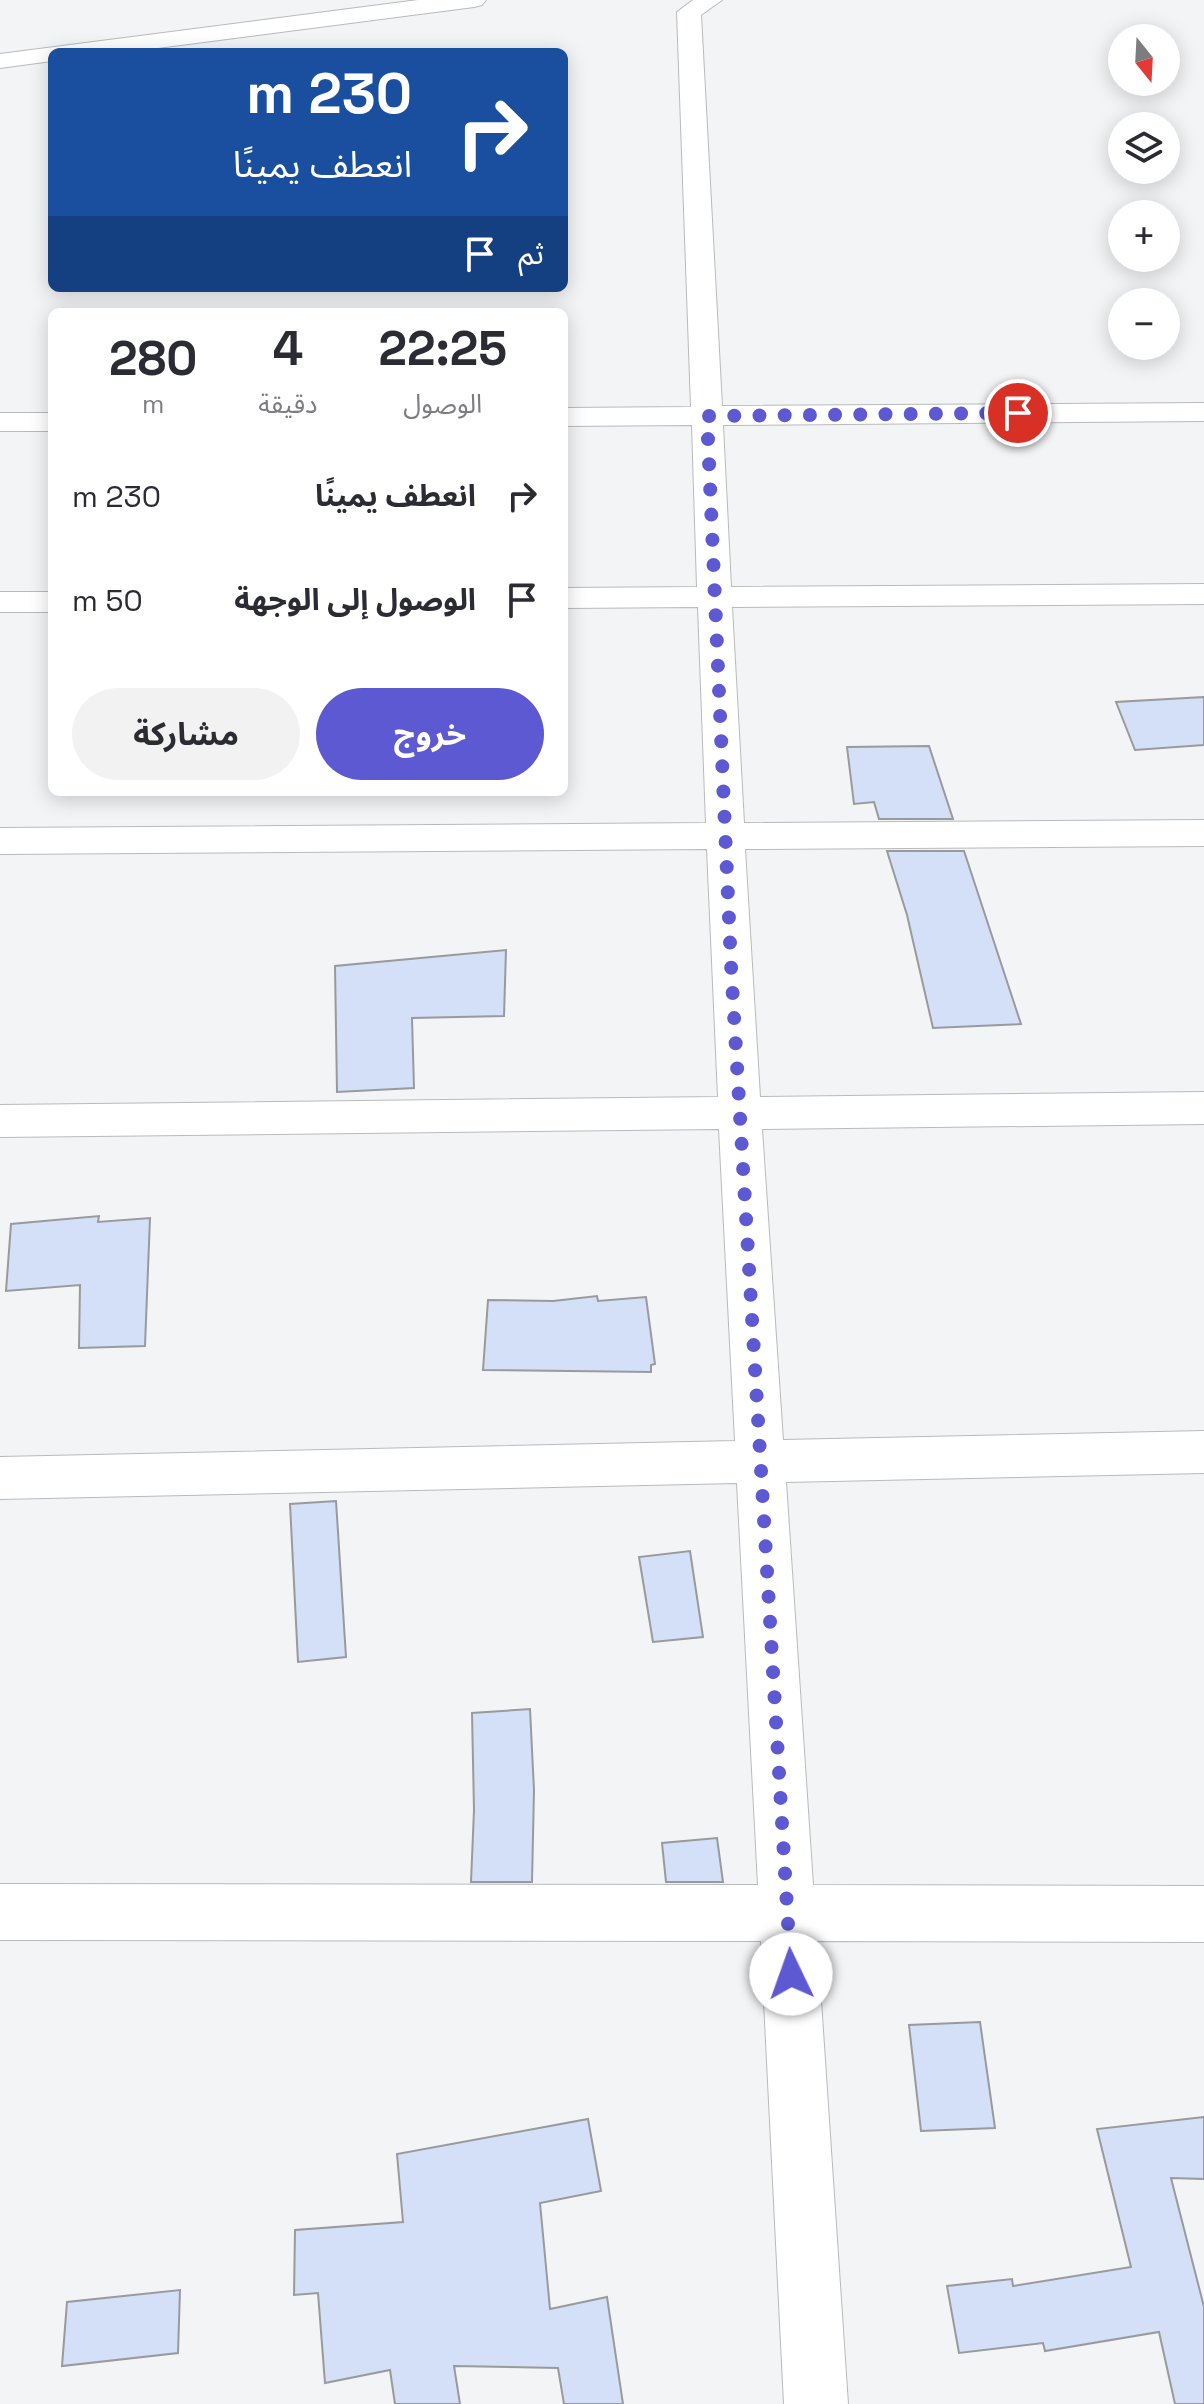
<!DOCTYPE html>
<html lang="ar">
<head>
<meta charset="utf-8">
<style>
  body { margin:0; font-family:"Space Grotesk","Noto Sans Arabic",sans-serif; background:#f2f2f3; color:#2b2b33; direction:rtl; height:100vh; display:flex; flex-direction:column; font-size:30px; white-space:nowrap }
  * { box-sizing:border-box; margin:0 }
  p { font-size:26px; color:#7c7c81 }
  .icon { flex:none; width:44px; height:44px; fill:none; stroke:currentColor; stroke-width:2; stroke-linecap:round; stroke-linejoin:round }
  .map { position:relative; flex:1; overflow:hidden; direction:ltr }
  .side { position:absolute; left:48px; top:308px; width:520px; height:488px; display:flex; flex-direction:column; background:#fff; border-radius:12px; box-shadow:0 4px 20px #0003; direction:rtl }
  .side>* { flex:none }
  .guide { position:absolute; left:48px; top:48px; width:520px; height:244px; border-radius:12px; box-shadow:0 4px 20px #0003; direction:rtl; background:#1a4fa0; color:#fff; overflow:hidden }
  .needle { width:52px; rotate:162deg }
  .buttons { position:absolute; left:1108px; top:24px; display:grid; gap:16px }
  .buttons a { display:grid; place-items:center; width:72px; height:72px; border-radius:50%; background:#fff; box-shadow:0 4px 20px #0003; font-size:40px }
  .pin { position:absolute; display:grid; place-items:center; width:68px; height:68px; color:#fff; margin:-34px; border:4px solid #fff; border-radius:50%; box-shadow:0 2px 8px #0007 }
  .me { position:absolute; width:88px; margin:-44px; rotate:357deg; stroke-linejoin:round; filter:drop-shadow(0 0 6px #0008) }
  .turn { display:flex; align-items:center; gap:28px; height:168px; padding:0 24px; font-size:36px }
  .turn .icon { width:104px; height:104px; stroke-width:2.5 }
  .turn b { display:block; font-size:56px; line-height:68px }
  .then { display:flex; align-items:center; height:76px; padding:0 24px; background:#0003; gap:16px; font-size:30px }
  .eta { display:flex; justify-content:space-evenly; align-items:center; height:136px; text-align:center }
  .eta b { font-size:48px; font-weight:700; line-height:56px }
  .button { display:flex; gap:16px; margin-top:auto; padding:16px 24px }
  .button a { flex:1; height:92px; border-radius:48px; background:#5c59d2; color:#fff; font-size:32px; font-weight:700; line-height:92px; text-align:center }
  .button a+a { background:#f2f2f3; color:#2b2b33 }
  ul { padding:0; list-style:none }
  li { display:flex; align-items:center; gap:24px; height:104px; padding:0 24px }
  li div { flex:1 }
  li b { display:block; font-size:30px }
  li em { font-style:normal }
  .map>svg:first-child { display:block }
</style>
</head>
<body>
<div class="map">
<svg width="1204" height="2404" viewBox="0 0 1204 2404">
  <rect width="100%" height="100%" fill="#f3f4f6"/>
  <g fill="#d4dff8" stroke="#999a9c" stroke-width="2">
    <polygon points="1204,697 1204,745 1135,750 1116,702"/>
    <polygon points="929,746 953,819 879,819 874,802 854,804 847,747"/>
    <polygon points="887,851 964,851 1021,1024 933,1028 907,915"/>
    <polygon points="506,950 504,1016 412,1018 414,1088 337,1092 335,966"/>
    <polygon points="99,1216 98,1222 150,1218 145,1346 79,1348 80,1285 6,1291 11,1224"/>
    <polygon points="597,1296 598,1301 646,1297 655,1364 651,1365 651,1372 483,1370 488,1300 553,1301"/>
    <polygon points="336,1501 346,1657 298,1662 290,1504"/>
    <polygon points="690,1551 703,1637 653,1642 639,1557"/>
    <polygon points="530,1709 534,1790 532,1882 471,1882 474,1810 472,1713"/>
    <polygon points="717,1838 723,1882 666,1882 662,1843"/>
    <polygon points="980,2022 995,2128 921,2131 909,2025"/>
    <polygon points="1204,2117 1204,2179 1171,2178 1204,2307 1204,2404 1175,2404 1159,2332 1045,2351 1043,2343 959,2353 947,2286 1012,2279 1013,2286 1131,2267 1097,2129"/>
    <polygon points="588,2119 601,2191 540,2203 550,2309 607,2297 623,2404 564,2404 558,2368 454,2366 460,2404 395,2404 390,2370 325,2383 318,2293 294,2295 295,2230 403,2222 397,2154"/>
    <polygon points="180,2290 178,2353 62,2366 67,2302"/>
  </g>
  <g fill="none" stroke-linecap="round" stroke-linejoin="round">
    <defs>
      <g id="minor">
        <polygon points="418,0 486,0 482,5 474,7 127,52 52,52 52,61 0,68 0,54"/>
        <polygon points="693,0 722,0 701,15 722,406 1204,403 1204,421 723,425 731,587 1204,584 1204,604 732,607 744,823 1204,820 1204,846 745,849 760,1097 1204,1092 1204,1124 762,1129 783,1440 1204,1431 1204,1473 786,1482 813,1885 1204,1886 1204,1942 817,1941 848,2404 784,2404 761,1941 0,1940 0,1884 758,1885 737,1483 0,1499 0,1457 735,1441 719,1129 0,1137 0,1105 718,1097 707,849 0,854 0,828 706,823 698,607 564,608 564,588 697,587 692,425 564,426 564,408 691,407 677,12"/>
        <rect x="0" y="413" width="52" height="18"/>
        <rect x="0" y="592" width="52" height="20"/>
      </g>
    </defs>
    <use href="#minor" stroke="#b9babc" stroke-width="2"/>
    <use href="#minor" fill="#fff" fill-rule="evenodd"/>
  </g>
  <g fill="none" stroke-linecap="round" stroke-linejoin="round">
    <polyline stroke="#5c59d2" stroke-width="14" stroke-dasharray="0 25.2" points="791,1974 731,965 707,416 1018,413"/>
  </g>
</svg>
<div class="buttons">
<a><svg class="needle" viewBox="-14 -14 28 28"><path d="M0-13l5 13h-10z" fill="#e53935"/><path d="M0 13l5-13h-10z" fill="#7c7c81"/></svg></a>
<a><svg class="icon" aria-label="layers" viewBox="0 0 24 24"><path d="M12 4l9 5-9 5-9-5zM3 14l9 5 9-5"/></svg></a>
<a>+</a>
<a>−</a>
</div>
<div class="pin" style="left:1018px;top:413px;background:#d93025"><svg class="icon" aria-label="arrive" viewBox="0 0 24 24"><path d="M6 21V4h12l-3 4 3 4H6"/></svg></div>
<svg class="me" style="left:791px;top:1974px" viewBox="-20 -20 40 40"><circle r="19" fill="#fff"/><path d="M0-13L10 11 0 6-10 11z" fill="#5c59d2"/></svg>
<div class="guide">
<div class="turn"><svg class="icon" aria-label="right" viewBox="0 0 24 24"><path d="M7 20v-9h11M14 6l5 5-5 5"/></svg><div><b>230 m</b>انعطف يمينًا</div></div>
<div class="then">ثم<svg class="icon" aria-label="arrive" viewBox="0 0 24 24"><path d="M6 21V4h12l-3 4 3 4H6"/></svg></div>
</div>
<section class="side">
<div class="eta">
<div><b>22:25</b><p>الوصول</p></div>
<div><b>4</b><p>دقيقة</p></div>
<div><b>280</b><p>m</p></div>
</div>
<ul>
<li><svg class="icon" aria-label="right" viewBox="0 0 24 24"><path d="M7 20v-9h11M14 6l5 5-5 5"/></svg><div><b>انعطف يمينًا</b></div><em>230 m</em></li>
<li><svg class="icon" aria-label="arrive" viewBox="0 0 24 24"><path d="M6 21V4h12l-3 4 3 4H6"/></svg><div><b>الوصول إلى الوجهة</b></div><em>50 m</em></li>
</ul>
<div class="button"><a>خروج</a><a>مشاركة</a></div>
</section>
</div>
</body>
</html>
